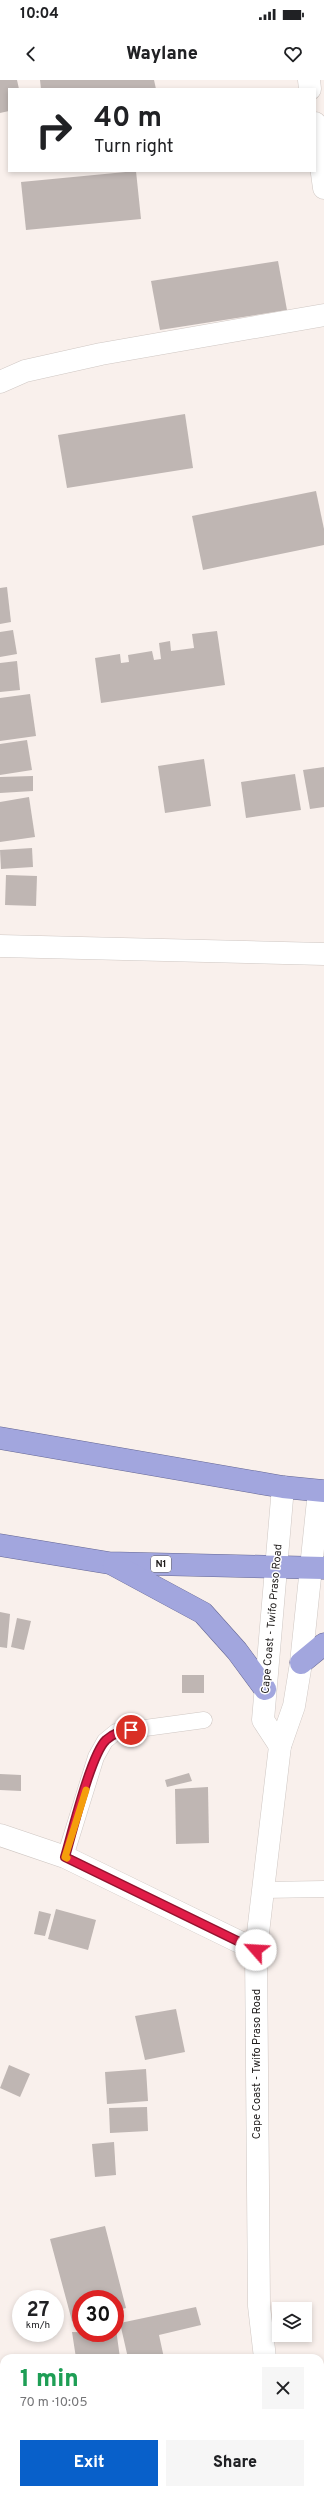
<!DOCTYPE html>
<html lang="en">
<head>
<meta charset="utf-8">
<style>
  body { margin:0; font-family:Overpass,sans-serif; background:#f6f6f6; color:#202124; height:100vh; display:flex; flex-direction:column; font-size:15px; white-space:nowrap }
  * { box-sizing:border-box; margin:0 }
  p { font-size:13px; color:#757577 }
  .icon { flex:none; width:22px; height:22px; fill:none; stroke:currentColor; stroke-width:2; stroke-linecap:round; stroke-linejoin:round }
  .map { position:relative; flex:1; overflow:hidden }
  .panel { position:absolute; left:0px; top:2274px; width:324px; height:140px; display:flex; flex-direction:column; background:#fff; border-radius:12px 12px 0 0; box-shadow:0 2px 6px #0003 }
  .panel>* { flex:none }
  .top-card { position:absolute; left:8px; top:8px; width:308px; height:84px; border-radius:0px; box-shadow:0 2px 6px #0003; background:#fff; color:#202124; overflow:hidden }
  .fabs { position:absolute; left:272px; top:2222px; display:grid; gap:8px }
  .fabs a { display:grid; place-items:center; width:40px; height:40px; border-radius:0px; background:#fff; box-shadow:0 2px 6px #0003; font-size:20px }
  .speed { position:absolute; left:12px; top:2210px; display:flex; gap:8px; font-size:20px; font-weight:700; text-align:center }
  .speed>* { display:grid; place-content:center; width:52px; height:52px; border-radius:50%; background:#fff; box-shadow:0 2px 6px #0003; line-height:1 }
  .speed small { font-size:10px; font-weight:400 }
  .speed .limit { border:6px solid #d22; background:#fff; color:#111 }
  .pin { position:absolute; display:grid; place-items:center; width:34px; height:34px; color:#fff; margin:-17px; border:2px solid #fff; border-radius:50%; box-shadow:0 1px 4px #0007 }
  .me { position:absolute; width:44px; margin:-22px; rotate:296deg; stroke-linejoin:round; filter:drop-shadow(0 0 3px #0008) }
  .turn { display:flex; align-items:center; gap:14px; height:84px; padding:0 20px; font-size:18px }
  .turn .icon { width:52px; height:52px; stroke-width:2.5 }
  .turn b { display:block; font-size:28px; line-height:34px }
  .round { display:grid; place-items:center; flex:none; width:42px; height:42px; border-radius:0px; background:#f6f6f6 }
  .headline { display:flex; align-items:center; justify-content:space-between; height:68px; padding:0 20px }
  h1 { font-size:24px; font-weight:800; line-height:30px; color:#1e9e55 }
  .primary-button { display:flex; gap:8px; margin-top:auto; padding:8px 20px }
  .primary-button a { flex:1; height:46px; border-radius:0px; background:#0860ca; color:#fff; font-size:16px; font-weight:800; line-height:46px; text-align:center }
  .primary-button a+a { background:#f6f6f6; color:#202124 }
  .status { display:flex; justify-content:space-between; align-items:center; height:28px; padding:0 20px; background:#fff; direction:ltr }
  .status svg { height:11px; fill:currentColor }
  header { display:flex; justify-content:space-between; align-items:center; height:52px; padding:0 20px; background:#fff; font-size:18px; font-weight:800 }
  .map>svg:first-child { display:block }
</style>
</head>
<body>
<div class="status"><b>10:04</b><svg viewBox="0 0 49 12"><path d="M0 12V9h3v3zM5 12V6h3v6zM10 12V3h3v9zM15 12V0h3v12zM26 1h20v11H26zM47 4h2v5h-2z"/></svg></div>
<header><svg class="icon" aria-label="back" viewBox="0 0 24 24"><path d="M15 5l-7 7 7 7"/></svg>Waylane<svg class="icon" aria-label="heart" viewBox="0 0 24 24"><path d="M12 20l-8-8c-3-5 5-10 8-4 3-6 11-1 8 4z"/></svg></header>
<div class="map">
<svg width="324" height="2414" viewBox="0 0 324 2414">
  <rect width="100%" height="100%" fill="#f9f0ec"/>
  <g fill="#bfb6b3">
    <polygon points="0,0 17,0 19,9 9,9 9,31 0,33"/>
    <polygon points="40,0 154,0 156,9 41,9"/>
    <polygon points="136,91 141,139 26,150 21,102"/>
    <polygon points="278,181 287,230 160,250 151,201"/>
    <polygon points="185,334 193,388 67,408 58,355"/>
    <polygon points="316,411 324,449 324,465 203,490 192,436"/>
    <polygon points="7,507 11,542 0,544 0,508"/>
    <polygon points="13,550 17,574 0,577 0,552"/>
    <polygon points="217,551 225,605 101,623 95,578 120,574 121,583 129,582 128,575 152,571 154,580 161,579 159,563 170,561 171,571 194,568 192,554"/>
    <polygon points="17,581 20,610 0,612 0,583"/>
    <polygon points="30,614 36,656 0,661 0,618"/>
    <polygon points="27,660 32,690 0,695 0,664"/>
    <polygon points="204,679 211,726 165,733 158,686"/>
    <polygon points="324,687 324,727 310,729 303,690"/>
    <polygon points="295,694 301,730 246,738 241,702"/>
    <polygon points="33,696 33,711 0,713 0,697"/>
    <polygon points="29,717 35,757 0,762 0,722"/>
    <polygon points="32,768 33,787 1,789 0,770"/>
    <polygon points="6,795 37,796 36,826 5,825"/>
    <polygon points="0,1532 10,1534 7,1568 0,1567"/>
    <polygon points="17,1538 31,1541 24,1570 11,1567"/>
    <rect x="182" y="1595" width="22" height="18"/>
    <polygon points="189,1693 192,1701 167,1707 165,1700"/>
    <polygon points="0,1694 21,1695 21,1711 0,1710"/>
    <polygon points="208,1707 209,1763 176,1764 175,1709"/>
    <polygon points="56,1829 96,1840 88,1870 48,1859"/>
    <polygon points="39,1831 51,1834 45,1856 34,1854"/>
    <polygon points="176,1929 185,1972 145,1980 135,1936"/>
    <polygon points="9,1985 30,1994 20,2017 0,2008"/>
    <polygon points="146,1989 148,2021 107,2024 105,1992"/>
    <polygon points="147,2027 148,2051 110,2053 109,2028"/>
    <polygon points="114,2062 116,2095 95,2097 92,2064"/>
    <polygon points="105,2146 126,2228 115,2231 115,2219 81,2219 81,2239 72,2241 50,2159"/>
    <polygon points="196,2227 201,2245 159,2255 164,2278 128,2278 120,2243"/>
    <polygon points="116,2249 120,2278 76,2278 72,2252 115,2253"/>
    <polygon points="5,2410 47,2410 48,2414 0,2414 0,2411"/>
  </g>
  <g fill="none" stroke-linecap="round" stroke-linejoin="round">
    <defs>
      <g id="service">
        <polyline points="65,1777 96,1677 105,1661 116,1652 204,1640"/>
        <polyline points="263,1810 324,1809"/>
      </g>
      <g id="minor">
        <polyline points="309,0 310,9"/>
        <polyline points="315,43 324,108"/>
        <polyline points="0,302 25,291 101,274 324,235"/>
        <polyline points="0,866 324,874"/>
        <polyline points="0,1755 65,1777 256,1870"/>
      </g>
      <g id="secondary">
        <polyline points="280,1666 263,1640 283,1407"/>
        <polyline points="265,2278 259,2226 256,1870 280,1666 294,1626 301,1583 319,1411"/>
        <polyline points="294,2410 295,2414"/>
      </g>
      <g id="trunk">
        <polyline points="0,1358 283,1407 324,1411"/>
        <polyline points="0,1465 109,1483 324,1488"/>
        <polyline points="114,1485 203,1533 237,1571 265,1609"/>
        <polyline points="301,1583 324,1564"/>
      </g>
    </defs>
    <use href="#service" stroke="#cfc7c3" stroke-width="17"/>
    <use href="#minor" stroke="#cfc7c3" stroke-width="23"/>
    <use href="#secondary" stroke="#cfc7c3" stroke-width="23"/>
    <use href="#trunk" stroke="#666894" stroke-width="23"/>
    <use href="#service" stroke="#fff" stroke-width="16"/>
    <use href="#minor" stroke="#fff" stroke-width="22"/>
    <use href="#secondary" stroke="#fff" stroke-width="22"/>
    <use href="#trunk" stroke="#a2a6de" stroke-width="22"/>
  </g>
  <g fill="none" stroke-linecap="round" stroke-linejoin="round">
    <defs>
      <path id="route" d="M 131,1650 C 121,1651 114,1653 106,1660 C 91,1674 72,1753 65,1777 L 256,1870"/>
    </defs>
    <use href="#route" stroke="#92132f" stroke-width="10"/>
    <use href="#route" stroke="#e11d48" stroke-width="7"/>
    <polyline stroke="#f59e0b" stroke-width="7" points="67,1778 65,1777 86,1710"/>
  </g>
  <g text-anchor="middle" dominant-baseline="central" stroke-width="3" stroke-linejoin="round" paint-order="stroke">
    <rect fill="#fff" stroke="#636160" stroke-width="1" x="151" y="1476" width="20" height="16" rx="3"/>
    <g font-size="10" font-weight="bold" fill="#201d1c">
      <text x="161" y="1484">N1</text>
    </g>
    <g font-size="11" fill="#201d1c" stroke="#fff">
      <text transform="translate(272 1539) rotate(-85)">Cape Coast - Twifo Praso Road</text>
      <text transform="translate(257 1984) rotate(-90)">Cape Coast - Twifo Praso Road</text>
    </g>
  </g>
</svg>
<div class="fabs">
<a><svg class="icon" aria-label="layers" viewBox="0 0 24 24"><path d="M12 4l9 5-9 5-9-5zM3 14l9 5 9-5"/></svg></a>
</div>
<div class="speed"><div>27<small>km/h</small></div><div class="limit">30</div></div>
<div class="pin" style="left:131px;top:1650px;background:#d93025"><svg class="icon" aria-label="arrive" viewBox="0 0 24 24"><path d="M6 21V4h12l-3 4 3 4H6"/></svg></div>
<svg class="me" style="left:256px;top:1870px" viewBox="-20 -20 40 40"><circle r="19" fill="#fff"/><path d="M0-13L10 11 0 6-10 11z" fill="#e11d48"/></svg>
<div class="top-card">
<div class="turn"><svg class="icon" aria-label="right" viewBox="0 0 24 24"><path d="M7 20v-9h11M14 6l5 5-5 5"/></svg><div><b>40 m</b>Turn right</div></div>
</div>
<section class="panel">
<div class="headline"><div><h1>1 min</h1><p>70 m · 10:05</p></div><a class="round"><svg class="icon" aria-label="close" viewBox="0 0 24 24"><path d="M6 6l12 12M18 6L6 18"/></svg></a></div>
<div class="primary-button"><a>Exit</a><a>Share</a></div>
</section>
</div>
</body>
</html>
